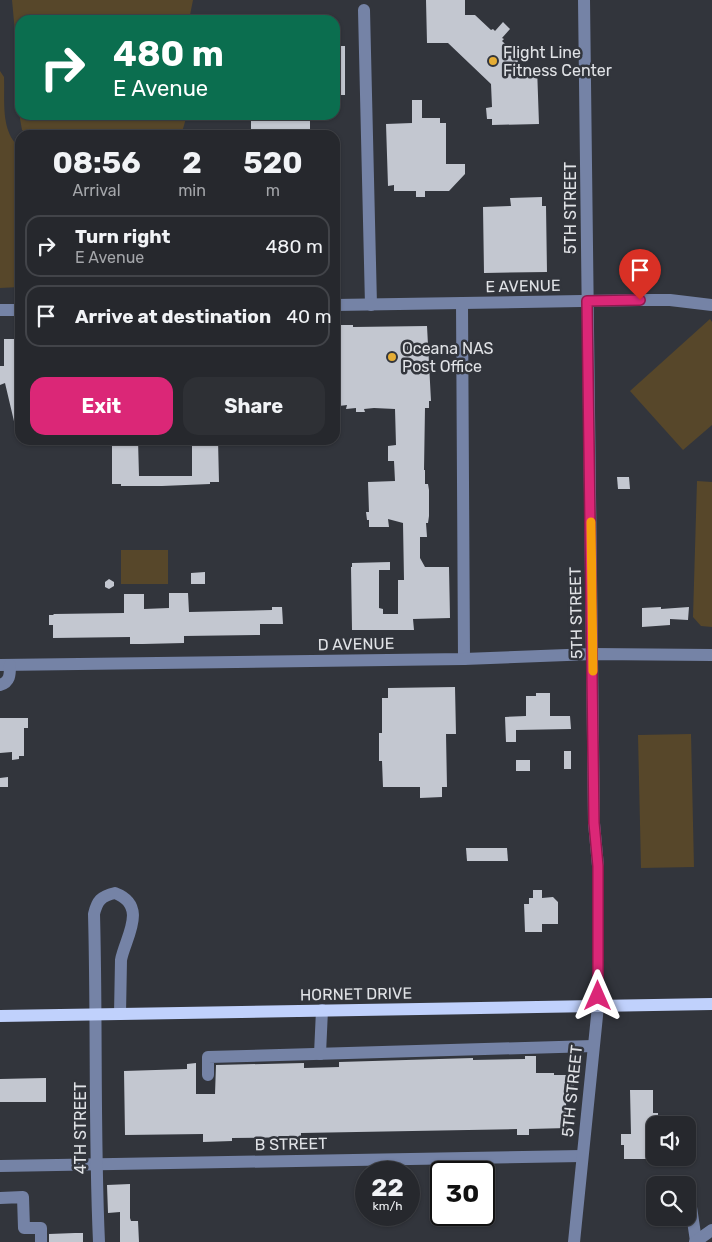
<!DOCTYPE html>
<html lang="en">
<head>
<meta charset="utf-8">
<style>
  body { margin:0; font-family:Rubik,sans-serif; background:#2e3035; color:#f1f3f6; height:100vh; display:flex; flex-direction:column; font-size:19px; white-space:nowrap }
  * { box-sizing:border-box; margin:0 }
  p { font-size:16px; color:#a4a6aa }
  .icon { flex:none; width:28px; height:28px; fill:none; stroke:currentColor; stroke-width:2; stroke-linecap:round; stroke-linejoin:round }
  .map { position:relative; flex:1; overflow:hidden }
  .details { position:absolute; left:15px; top:130px; width:325px; height:315px; display:flex; flex-direction:column; background:#26282d; border-radius:15px; box-shadow:0 1px 4px #0004,0 0 0 1px #424449 }
  .details>* { flex:none }
  .banner { position:absolute; left:15px; top:15px; width:325px; height:105px; border-radius:15px; box-shadow:0 1px 4px #0004,0 0 0 1px #424449; background:#0b6e4f; color:#fff; overflow:hidden }
  .buttons { position:absolute; left:646px; top:1116px; display:grid; gap:10px }
  .buttons a { display:grid; place-items:center; width:50px; height:50px; border-radius:10px; background:#26282d; box-shadow:0 1px 4px #0004,0 0 0 1px #424449; font-size:25px }
  .speed { position:absolute; left:355px; top:1161px; display:flex; gap:10px; font-size:25px; font-weight:700; text-align:center }
  .speed>* { display:grid; place-content:center; width:65px; height:65px; border-radius:50%; background:#26282d; box-shadow:0 1px 4px #0004,0 0 0 1px #424449; line-height:1 }
  .speed small { font-size:12px; font-weight:400 }
  .speed .limit { border:2px solid #111; border-radius:8px; background:#fff; color:#111 }
  .pin { position:absolute; display:grid; place-items:center; width:42px; height:42px; color:#fff; margin:-51px -21px; border-radius:50% 50% 50% 0; rotate:-45deg; box-shadow:0 0 5px #0007 }
  .pin .icon { rotate:45deg }
  .me { position:absolute; width:55px; margin:-28px; rotate:0deg; stroke-linejoin:round; filter:drop-shadow(0 0 4px #0008) }
  .turn { display:flex; align-items:center; gap:18px; height:105px; padding:0 15px; font-size:22px }
  .turn .icon { width:65px; height:65px; stroke-width:2.5 }
  .turn b { display:block; font-size:35px; line-height:42px }
  .eta { display:flex; justify-content:space-evenly; align-items:center; height:85px; text-align:center }
  .eta b { font-size:30px; font-weight:700; line-height:35px }
  .primary-button { display:flex; gap:10px; margin-top:auto; padding:10px 15px }
  .primary-button a { flex:1; height:58px; border-radius:15px; background:#db2777; color:#fff; font-size:20px; font-weight:700; line-height:58px; text-align:center }
  .primary-button a+a { background:#2e3035; color:#f1f3f6 }
  ul { padding:0; list-style:none }
  li { display:flex; align-items:center; gap:15px; height:62px; margin:0 10px 8px; padding:0 5px; border:2px solid #424449; border-radius:15px }
  li div { flex:1 }
  li b { display:block; font-size:19px }
  li em { font-style:normal }
  .map>svg:first-child { display:block }
</style>
</head>
<body>
<div class="map">
<svg width="712" height="1242" viewBox="0 0 712 1242">
  <rect width="100%" height="100%" fill="#32353c"/>
  <g fill="#57472a">
    <polygon points="12,0 193,0 189,20 20,20 20,115 187,115 182,132 178,135 29,135 22,130 16,96 17,54"/>
    <path d="M 0,71 L 4,77 C 5,101 0,131 20,148 L 20,287 L 0,288 Z"/>
    <polygon points="710,319 712,322 712,425 683,450 630,391"/>
    <polygon points="697,481 712,482 712,627 701,626 693,617"/>
    <rect x="121" y="550" width="47" height="34"/>
    <polygon points="691,734 694,867 641,868 638,735"/>
  </g>
  <g fill="#c3c7d0">
    <polygon points="426,0 465,0 465,15 475,15 491,30 493,29 495,31 503,22 510,29 502,38 504,39 502,41 518,56 518,67 537,67 539,124 492,125 492,119 487,119 486,108 492,107 491,84 448,43 427,43"/>
    <polygon points="335,46 345,46 345,95 336,95"/>
    <polygon points="412,100 422,100 422,118 440,118 440,123 446,123 446,164 465,164 465,174 449,191 425,191 425,197 416,197 416,191 394,191 394,185 388,186 386,124 412,123"/>
    <rect x="251" y="115" width="59" height="20"/>
    <polygon points="542,197 542,206 546,206 547,272 484,273 483,207 511,206 510,198"/>
    <polygon points="336,325 353,325 353,327 427,326 431,401 429,401 429,408 425,408 424,470 425,470 425,484 428,484 429,490 429,516 428,523 426,523 427,537 420,537 420,558 425,567 449,567 450,618 413,619 414,630 352,630 351,567 352,567 352,563 390,562 390,570 379,570 379,608 383,609 383,614 398,614 398,580 404,580 403,523 388,519 389,527 369,527 369,520 367,520 366,512 369,512 368,482 395,481 394,461 388,461 388,446 396,445 395,409 374,408 364,409 365,412 356,412 356,408 346,409 347,405 339,406 339,400 335,400"/>
    <polygon points="4,339 18,339 18,364 20,364 20,433 17,434 5,383 0,385 0,366 4,366"/>
    <polygon points="112,440 138,440 139,476 192,476 192,440 218,440 219,482 210,482 210,484 162,486 121,486 121,484 112,484"/>
    <polygon points="617,477 629,477 630,489 618,489"/>
    <polygon points="205,572 205,584 191,584 191,573"/>
    <polygon points="109,579 114,582 114,586 109,589 105,587 105,582"/>
    <polygon points="169,593 188,593 189,612 272,610 272,607 282,607 283,624 260,624 260,635 184,636 184,643 143,644 130,644 130,637 53,638 53,625 49,625 49,615 53,615 54,614 124,613 124,594 144,594 144,609 169,608"/>
    <polygon points="661,607 661,609 689,607 688,620 670,619 670,625 642,627 642,608"/>
    <polygon points="455,687 456,734 446,734 447,787 442,787 442,797 420,798 420,787 383,787 382,761 379,761 379,733 382,733 382,698 388,698 388,688"/>
    <polygon points="536,693 550,693 550,716 570,716 571,729 516,730 516,742 506,742 505,717 526,716 526,696 536,696"/>
    <polygon points="0,718 28,718 28,728 24,728 24,756 19,756 19,759 12,760 12,752 0,753"/>
    <rect x="564" y="751" width="7" height="18"/>
    <rect x="516" y="760" width="14" height="11"/>
    <polygon points="8,777 8,787 0,787 0,778"/>
    <polygon points="466,848 507,848 508,861 467,861"/>
    <polygon points="533,890 542,890 542,898 553,897 558,902 558,924 542,924 542,932 525,932 524,904 529,904 529,898 533,898"/>
    <polygon points="525,1056 536,1056 536,1073 554,1073 554,1075 566,1075 566,1084 574,1084 574,1103 566,1103 567,1128 529,1129 529,1135 517,1135 517,1129 301,1133 301,1137 232,1138 232,1141 203,1142 203,1134 125,1135 124,1071 187,1069 187,1064 196,1063 196,1094 215,1094 216,1065 304,1063 304,1068 339,1067 339,1062 473,1058 473,1060 525,1059"/>
    <polygon points="46,1078 46,1102 0,1102 0,1079"/>
    <polygon points="630,1090 653,1090 653,1113 658,1113 658,1125 655,1125 655,1147 653,1147 653,1152 648,1152 648,1159 624,1159 624,1145 621,1145 621,1134 631,1134"/>
    <polygon points="130,1184 130,1218 131,1221 138,1221 139,1242 120,1242 120,1212 108,1213 107,1185"/>
    <polygon points="75,1233 83,1233 83,1242 49,1242 49,1234"/>
  </g>
  <g fill="none" stroke-linecap="round" stroke-linejoin="round">
    <g stroke="#7583a6" stroke-width="12">
      <polyline points="364,10 371,305"/>
      <polyline points="462,303 464,659"/>
      <polyline points="335,305 640,300 670,300 712,305"/>
      <polyline points="0,310 20,310"/>
      <polyline points="0,665 464,659 593,654 712,655"/>
      <path d="M 0,685 C 10,682 10,675 10,665"/>
      <polyline points="320,1054 322,1010"/>
      <polyline points="208,1075 208,1057 593,1046"/>
      <polyline points="0,1166 582,1156"/>
      <polyline points="688,1187 696,1241"/>
      <polyline points="0,1198 23,1197 24,1228 41,1228 41,1242"/>
      <path d="M 99,1242 C 94,1133 97,1024 94,914 C 97,901 101,896 115,893 C 149,906 125,938 121,960 L 120,1014"/>
      <polyline points="574,1242 598,1006 598,866 594,823 584,0"/>
      <polyline points="695,1242 712,1230"/>
    </g>
    <polyline stroke="#c0d1fc" stroke-width="12" points="0,1016 712,1004"/>
  </g>
  <g fill="none" stroke-linecap="round" stroke-linejoin="round">
    <defs>
      <polyline id="route" points="598,996 598,866 594,823 587,301 640,300"/>
    </defs>
    <use href="#route" stroke="#8e194d" stroke-width="12"/>
    <use href="#route" stroke="#db2777" stroke-width="9"/>
    <polyline stroke="#f59e0b" stroke-width="9" points="591,522 593,671"/>
  </g>
  <g fill="#e5ad35" stroke="#32353c" stroke-width="2">
    <circle cx="493" cy="61" r="5"/>
    <circle cx="392" cy="357" r="5"/>
  </g>
  <g text-anchor="middle" dominant-baseline="central" stroke-width="5" stroke-linejoin="round" paint-order="stroke">
    <g font-size="16" fill="#e0e2e6" stroke="#32353c" text-anchor="start">
      <text x="503" y="52">Flight Line<tspan x="503" dy="18">Fitness Center</tspan></text>
      <text x="402" y="348">Oceana NAS<tspan x="402" dy="18">Post Office</tspan></text>
    </g>
    <g font-size="16" fill="#e0e2e6" stroke="#32353c">
      <text transform="translate(570 208) rotate(-90)">5TH STREET</text>
      <text transform="translate(523 286) rotate(-1)">E AVENUE</text>
      <text transform="translate(576 613) rotate(-91)">5TH STREET</text>
      <text transform="translate(356 644) rotate(-1)">D AVENUE</text>
      <text transform="translate(356 994) rotate(-1)">HORNET DRIVE</text>
      <text transform="translate(572 1091) rotate(-84)">5TH STREET</text>
      <text transform="translate(80 1128) rotate(-90)">4TH STREET</text>
      <text transform="translate(291 1144) rotate(-1)">B STREET</text>
    </g>
  </g>
</svg>
<div class="buttons">
<a><svg class="icon" aria-label="sound" viewBox="0 0 24 24"><path d="M4 9h4l5-4v14l-5-4H4zM17 9q2 3 0 6"/></svg></a>
<a><svg class="icon" aria-label="search" viewBox="0 0 24 24"><circle cx="10" cy="10" r="6"/><path d="M15 15l6 6"/></svg></a>
</div>
<div class="speed"><div>22<small>km/h</small></div><div class="limit">30</div></div>
<div class="pin" style="left:640px;top:300px;background:#d93025"><svg class="icon" aria-label="arrive" viewBox="0 0 24 24"><path d="M6 21V4h12l-3 4 3 4H6"/></svg></div>
<svg class="me" style="left:598px;top:996px" viewBox="-20 -20 40 40"><path d="M0-17L14 15 0 8-14 15z" fill="#db2777" stroke="#fff" stroke-width="4"/></svg>
<div class="banner">
<div class="turn"><svg class="icon" aria-label="right" viewBox="0 0 24 24"><path d="M7 20v-9h11M14 6l5 5-5 5"/></svg><div><b>480 m</b>E Avenue</div></div>
</div>
<section class="details">
<div class="eta">
<div><b>08:56</b><p>Arrival</p></div>
<div><b>2</b><p>min</p></div>
<div><b>520</b><p>m</p></div>
</div>
<ul>
<li><svg class="icon" aria-label="right" viewBox="0 0 24 24"><path d="M7 20v-9h11M14 6l5 5-5 5"/></svg><div><b>Turn right</b><p>E Avenue</p></div><em>480 m</em></li>
<li><svg class="icon" aria-label="arrive" viewBox="0 0 24 24"><path d="M6 21V4h12l-3 4 3 4H6"/></svg><div><b>Arrive at destination</b></div><em>40 m</em></li>
</ul>
<div class="primary-button"><a>Exit</a><a>Share</a></div>
</section>
</div>
</body>
</html>
